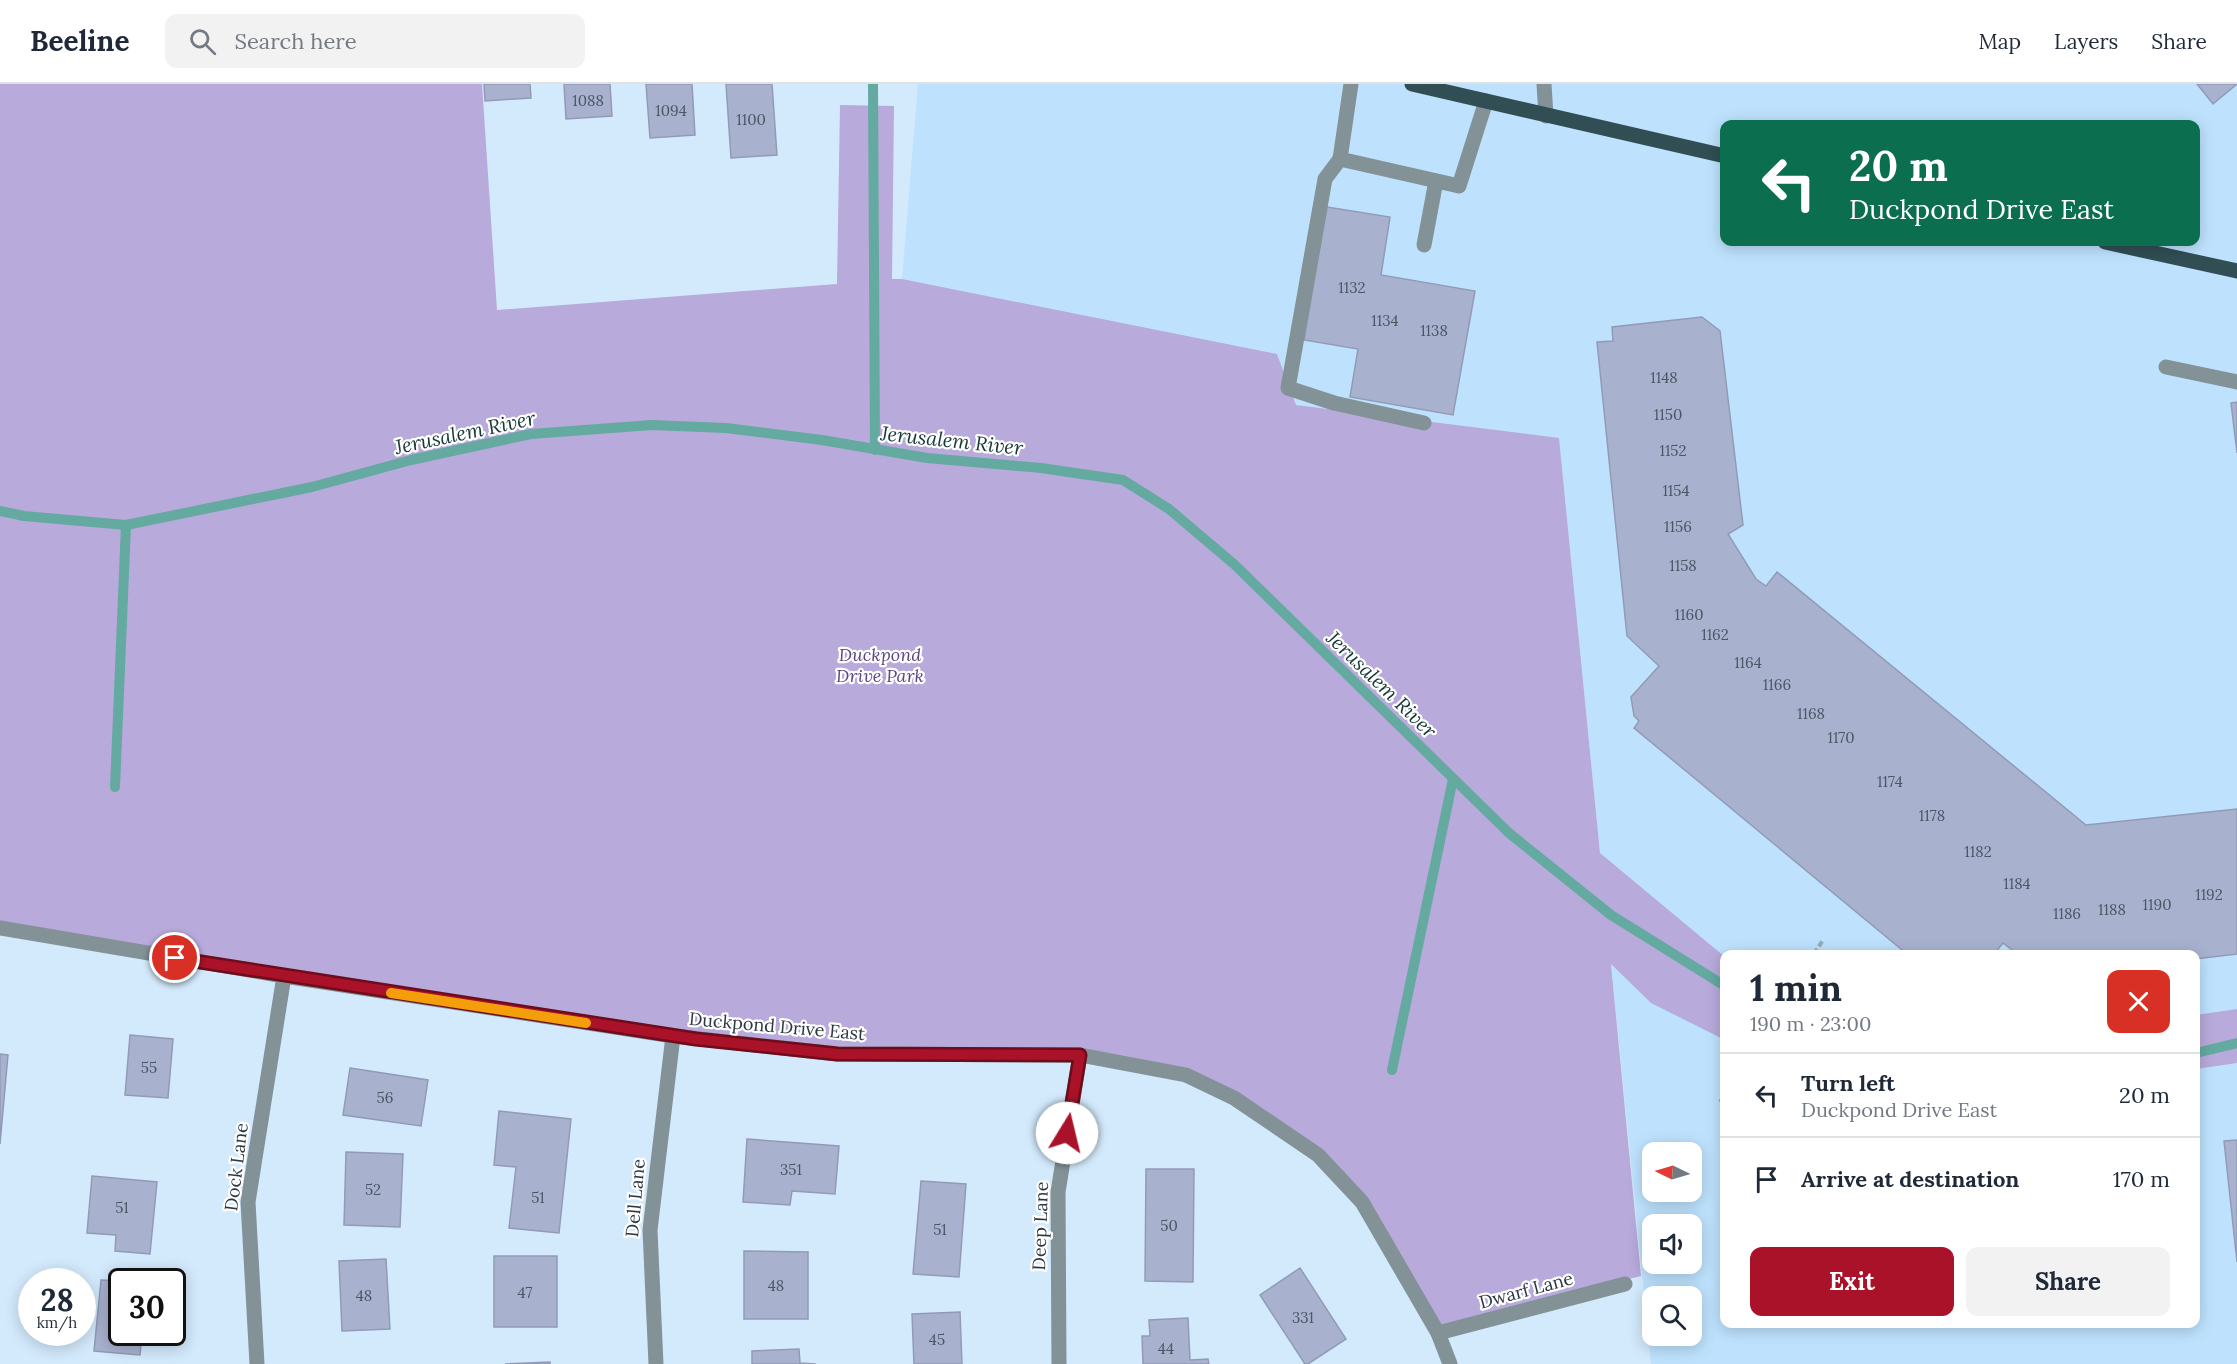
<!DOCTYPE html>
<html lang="en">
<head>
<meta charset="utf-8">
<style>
  body { margin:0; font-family:Lora,serif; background:#f2f2f3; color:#1f2937; height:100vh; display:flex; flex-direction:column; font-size:22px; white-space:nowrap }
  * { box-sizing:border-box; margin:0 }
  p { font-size:20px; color:#747a83 }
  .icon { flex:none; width:33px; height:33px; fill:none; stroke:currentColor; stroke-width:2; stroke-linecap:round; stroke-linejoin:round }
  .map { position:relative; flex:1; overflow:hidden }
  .sheet { position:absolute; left:1720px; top:866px; width:480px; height:378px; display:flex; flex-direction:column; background:#fff; border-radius:12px; box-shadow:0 3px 15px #0003 }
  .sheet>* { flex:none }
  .banner { position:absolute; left:1720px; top:36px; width:480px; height:126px; border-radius:12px; box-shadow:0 3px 15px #0003; background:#0b6e4f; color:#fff; overflow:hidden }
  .needle { width:39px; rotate:275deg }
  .buttons { position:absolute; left:1642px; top:1058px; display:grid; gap:12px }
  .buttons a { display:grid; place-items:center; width:60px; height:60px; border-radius:12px; background:#fff; box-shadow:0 3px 15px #0003; font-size:30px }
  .speed { position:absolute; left:18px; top:1184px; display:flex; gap:12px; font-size:30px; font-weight:700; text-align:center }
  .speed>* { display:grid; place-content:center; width:78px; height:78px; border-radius:50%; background:#fff; box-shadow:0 3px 15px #0003; line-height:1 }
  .speed small { font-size:15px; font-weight:400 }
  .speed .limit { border:3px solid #111; border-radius:9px; background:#fff; color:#111 }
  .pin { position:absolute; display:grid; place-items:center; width:51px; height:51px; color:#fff; margin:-26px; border:3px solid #fff; border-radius:50%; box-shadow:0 2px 6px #0007 }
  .me { position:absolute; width:66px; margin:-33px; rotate:9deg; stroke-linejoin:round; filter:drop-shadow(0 0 4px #0008) }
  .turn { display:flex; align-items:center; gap:21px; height:126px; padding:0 30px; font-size:27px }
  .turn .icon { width:78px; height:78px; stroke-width:2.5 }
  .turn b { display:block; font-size:42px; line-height:51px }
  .round { display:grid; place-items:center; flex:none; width:63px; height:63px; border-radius:12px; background:#f2f2f3 }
  .headline { display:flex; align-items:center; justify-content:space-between; height:102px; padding:0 30px }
  h1 { font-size:36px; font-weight:700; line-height:45px }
  .action { display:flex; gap:12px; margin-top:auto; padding:12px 30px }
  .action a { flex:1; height:69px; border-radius:12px; background:#a91229; color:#fff; font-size:24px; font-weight:700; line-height:69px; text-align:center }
  .action a+a { background:#f2f2f3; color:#1f2937 }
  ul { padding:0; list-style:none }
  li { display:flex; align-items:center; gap:18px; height:84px; padding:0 30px; border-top:2px solid #e0e1e3 }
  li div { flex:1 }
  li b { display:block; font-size:22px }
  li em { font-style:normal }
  header { display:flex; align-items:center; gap:36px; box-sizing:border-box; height:84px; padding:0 30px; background:#fff; border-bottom:2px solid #e0e1e3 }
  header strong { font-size:28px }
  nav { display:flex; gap:33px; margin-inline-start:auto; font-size:21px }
  .search { width:420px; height:54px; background:#f2f2f3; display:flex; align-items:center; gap:15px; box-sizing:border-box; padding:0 21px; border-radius:12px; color:#747a83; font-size:22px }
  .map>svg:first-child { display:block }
</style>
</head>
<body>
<header>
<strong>Beeline</strong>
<div class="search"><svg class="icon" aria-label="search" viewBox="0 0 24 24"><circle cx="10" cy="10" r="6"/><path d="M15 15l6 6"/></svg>Search here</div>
<nav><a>Map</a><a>Layers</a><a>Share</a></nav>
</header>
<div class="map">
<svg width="2237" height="1280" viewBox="0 0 2237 1280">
  <rect width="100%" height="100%" fill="#d3eafc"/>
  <path fill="#bee2fd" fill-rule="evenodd" d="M 918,0 L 2237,0 L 2237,1280 L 1651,1280 L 1559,355 L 1296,321 L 1277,270 L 902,195 ZM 1725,40 L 2196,40 L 2196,158 L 1725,158 ZM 1725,870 L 2196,870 L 2196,1239 L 1725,1239 ZM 1653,1068 L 1692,1068 L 1692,1107 L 1653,1107 ZM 1653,1140 L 1692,1140 L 1692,1179 L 1653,1179 ZM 1653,1212 L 1692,1212 L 1692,1251 L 1653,1251 Z"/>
  <g fill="#b8aadb">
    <polygon points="0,0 482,0 497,226 837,200 840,21 894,22 892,195 902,195 1277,270 1296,321 1559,354 1600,769 1725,873 1725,956 1651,919 1611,880 1641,1192 1441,1241 1364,1112 1183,983 836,964 673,945 0,846"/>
    <polygon points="2237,925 2237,979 2196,985 2196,931"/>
  </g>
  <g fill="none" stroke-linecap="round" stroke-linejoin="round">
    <g stroke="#64aaa1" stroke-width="10">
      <polyline points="873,0 875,366"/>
      <polyline points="0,427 24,432 126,441 312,403 411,376 531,350 652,341 726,344 822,356 927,374 1041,384 1123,396 1169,425 1235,481 1509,749 1611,831 1725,902"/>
      <polyline points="115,703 126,441"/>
      <polyline points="2196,969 2237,959"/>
      <polyline points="1392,986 1453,695"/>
    </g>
  </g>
  <g fill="#a8b2cf" stroke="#919bb8" stroke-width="1.5">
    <polygon points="484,0 530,0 531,14 485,17"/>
    <polygon points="564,0 610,0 612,32 566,35"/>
    <polygon points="646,0 692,0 695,51 650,54"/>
    <polygon points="726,0 772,0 777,71 731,74"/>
    <polygon points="2197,0 2237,0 2213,20"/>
    <polygon points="1327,123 1390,133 1381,191 1475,207 1453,331 1350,313 1358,265 1304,256"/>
    <polygon points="1702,233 1720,247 1743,441 1728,450 1756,495 1766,502 1777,488 2086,741 2237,725 2237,870 2196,875 2196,870 2017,870 2003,859 1994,870 1907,870 1634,644 1639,637 1634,632 1631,613 1659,582 1627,552 1597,258 1613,257 1612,243"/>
    <polygon points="2237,318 2237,369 2231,319"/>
    <polygon points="130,951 173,955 168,1014 125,1011"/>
    <polygon points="0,970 8,971 0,1060"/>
    <polygon points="350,984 428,996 421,1042 343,1031"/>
    <polygon points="499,1027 571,1035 559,1149 509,1144 516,1083 494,1081"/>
    <polygon points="747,1055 839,1062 835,1110 792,1107 790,1121 743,1118"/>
    <polygon points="2237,1056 2237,1178 2224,1057"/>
    <polygon points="346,1068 403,1070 400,1143 344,1141"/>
    <polygon points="1146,1085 1194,1085 1193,1198 1145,1197"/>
    <polygon points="92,1092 157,1098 150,1170 115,1167 116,1151 87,1149"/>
    <polygon points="921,1097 966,1100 959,1193 913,1190"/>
    <polygon points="744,1167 808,1168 808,1235 744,1235"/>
    <rect x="494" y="1172" width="63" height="71"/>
    <polygon points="386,1175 390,1245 342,1247 339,1177"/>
    <polygon points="1300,1184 1346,1255 1308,1280 1305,1280 1260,1211"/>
    <polygon points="101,1196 122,1197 122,1248 142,1248 140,1271 94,1267"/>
    <polygon points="960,1228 962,1280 914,1280 912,1230"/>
    <polygon points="1188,1234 1190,1276 1208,1275 1209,1280 1143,1280 1142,1252 1150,1252 1149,1236"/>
    <polygon points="799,1265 800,1279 816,1280 752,1280 752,1267"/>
    <polygon points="550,1278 550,1280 505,1280"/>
  </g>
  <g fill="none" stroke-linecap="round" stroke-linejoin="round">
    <g stroke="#97aab9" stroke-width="4" stroke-dasharray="6 3" stroke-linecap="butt">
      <polyline points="1814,870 1823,856"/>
      <polyline points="1720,1018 1725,1011"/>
    </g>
    <g stroke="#829296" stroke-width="15">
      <polyline points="1351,0 1340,75 1459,102 1486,17"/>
      <polyline points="1544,0 1546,32"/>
      <polyline points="1340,75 1325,95 1288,304 1334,319 1424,339"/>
      <polyline points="1424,161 1436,97"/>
      <polyline points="2166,283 2237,298"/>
      <polyline points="0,844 284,892 673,952 838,970 1080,971 1186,991 1234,1014 1318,1071 1362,1118 1438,1249 1450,1280"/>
      <polyline points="1438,1249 1625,1200"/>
      <polyline points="257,1280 248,1118 284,892"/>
      <polyline points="656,1280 650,1146 673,952"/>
      <polyline points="1059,1280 1058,1108 1080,971"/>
    </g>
    <g stroke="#304e54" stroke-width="15">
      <polyline points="1412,0 1725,72"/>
      <polyline points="2105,158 2237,187"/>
    </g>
  </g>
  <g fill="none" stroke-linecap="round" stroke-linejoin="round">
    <defs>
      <polyline id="route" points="175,874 696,955 837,970 1080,971 1067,1049"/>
    </defs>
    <use href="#route" stroke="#6e0c1b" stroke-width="15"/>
    <use href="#route" stroke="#a91229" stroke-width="10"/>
    <polyline stroke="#f59e0b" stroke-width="10" points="391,909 586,939"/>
  </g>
  <g text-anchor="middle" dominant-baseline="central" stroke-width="4.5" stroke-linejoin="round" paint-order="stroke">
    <g font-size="15" fill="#4b5664">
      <text x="588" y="16">1088</text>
      <text x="671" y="26">1094</text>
      <text x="751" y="35">1100</text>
      <text x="1352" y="203">1132</text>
      <text x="1385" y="236">1134</text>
      <text x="1434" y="246">1138</text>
      <text x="1664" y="293">1148</text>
      <text x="1668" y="330">1150</text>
      <text x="1673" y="366">1152</text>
      <text x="1676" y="406">1154</text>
      <text x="1678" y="442">1156</text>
      <text x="1683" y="481">1158</text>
      <text x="1689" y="530">1160</text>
      <text x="1715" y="550">1162</text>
      <text x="1748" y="578">1164</text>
      <text x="1777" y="600">1166</text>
      <text x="1811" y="629">1168</text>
      <text x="1841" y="653">1170</text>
      <text x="1890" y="697">1174</text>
      <text x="1932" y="731">1178</text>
      <text x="1978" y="767">1182</text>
      <text x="2017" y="799">1184</text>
      <text x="2209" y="810">1192</text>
      <text x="2157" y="820">1190</text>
      <text x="2112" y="825">1188</text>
      <text x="2067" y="829">1186</text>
      <text x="149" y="983">55</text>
      <text x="385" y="1013">56</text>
      <text x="791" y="1085">351</text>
      <text x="373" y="1105">52</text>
      <text x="538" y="1113">51</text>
      <text x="122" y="1123">51</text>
      <text x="1169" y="1141">50</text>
      <text x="940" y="1145">51</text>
      <text x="776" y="1201">48</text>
      <text x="525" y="1208">47</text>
      <text x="364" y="1211">48</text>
      <text x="1303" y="1233">331</text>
      <text x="937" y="1255">45</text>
      <text x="1166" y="1264">44</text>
    </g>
    <g font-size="18" font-style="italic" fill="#5b4685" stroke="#fff">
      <text x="880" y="570">Duckpond<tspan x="880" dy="21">Drive Park</tspan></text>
    </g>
    <g font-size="18" fill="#2c3740" stroke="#fff">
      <text transform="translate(777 942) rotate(5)">Duckpond Drive East</text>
      <text transform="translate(236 1083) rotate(-83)">Dock Lane</text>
      <text transform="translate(635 1114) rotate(-85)">Dell Lane</text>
      <text transform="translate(1040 1142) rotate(-88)">Deep Lane</text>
      <text transform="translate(1526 1206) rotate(-15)">Dwarf Lane</text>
    </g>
    <g font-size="20" font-style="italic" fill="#173a36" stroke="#fff">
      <text transform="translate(465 348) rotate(-12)">Jerusalem River</text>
      <text transform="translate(952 356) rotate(6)">Jerusalem River</text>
      <text transform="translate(1382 600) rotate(44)">Jerusalem River</text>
    </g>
  </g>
</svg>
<div class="buttons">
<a><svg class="needle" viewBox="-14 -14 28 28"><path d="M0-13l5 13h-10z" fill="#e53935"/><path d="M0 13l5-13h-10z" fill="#747a83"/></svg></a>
<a><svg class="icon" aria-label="sound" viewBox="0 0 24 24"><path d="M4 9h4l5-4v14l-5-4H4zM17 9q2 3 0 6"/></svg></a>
<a><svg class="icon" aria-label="search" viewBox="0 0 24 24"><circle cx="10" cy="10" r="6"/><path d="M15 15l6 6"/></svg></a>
</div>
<div class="speed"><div>28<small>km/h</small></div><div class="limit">30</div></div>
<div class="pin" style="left:175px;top:874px;background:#d93025"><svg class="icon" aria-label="arrive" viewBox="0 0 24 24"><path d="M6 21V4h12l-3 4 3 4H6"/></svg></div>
<svg class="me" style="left:1067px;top:1049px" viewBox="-20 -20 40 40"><circle r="19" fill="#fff"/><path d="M0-13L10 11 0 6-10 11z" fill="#a91229"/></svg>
<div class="banner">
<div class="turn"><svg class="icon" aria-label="left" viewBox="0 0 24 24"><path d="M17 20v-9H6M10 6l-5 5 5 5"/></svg><div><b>20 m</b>Duckpond Drive East</div></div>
</div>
<section class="sheet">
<div class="headline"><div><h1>1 min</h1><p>190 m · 23:00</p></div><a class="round" style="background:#d93025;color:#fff"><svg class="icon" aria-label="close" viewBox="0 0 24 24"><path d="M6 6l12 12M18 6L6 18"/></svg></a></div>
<ul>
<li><svg class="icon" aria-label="left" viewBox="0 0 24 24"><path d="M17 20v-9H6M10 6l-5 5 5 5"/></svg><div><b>Turn left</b><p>Duckpond Drive East</p></div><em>20 m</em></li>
<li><svg class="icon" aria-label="arrive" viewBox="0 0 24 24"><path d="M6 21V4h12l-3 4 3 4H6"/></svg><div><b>Arrive at destination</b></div><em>170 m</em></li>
</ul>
<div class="action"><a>Exit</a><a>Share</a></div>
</section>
</div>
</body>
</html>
